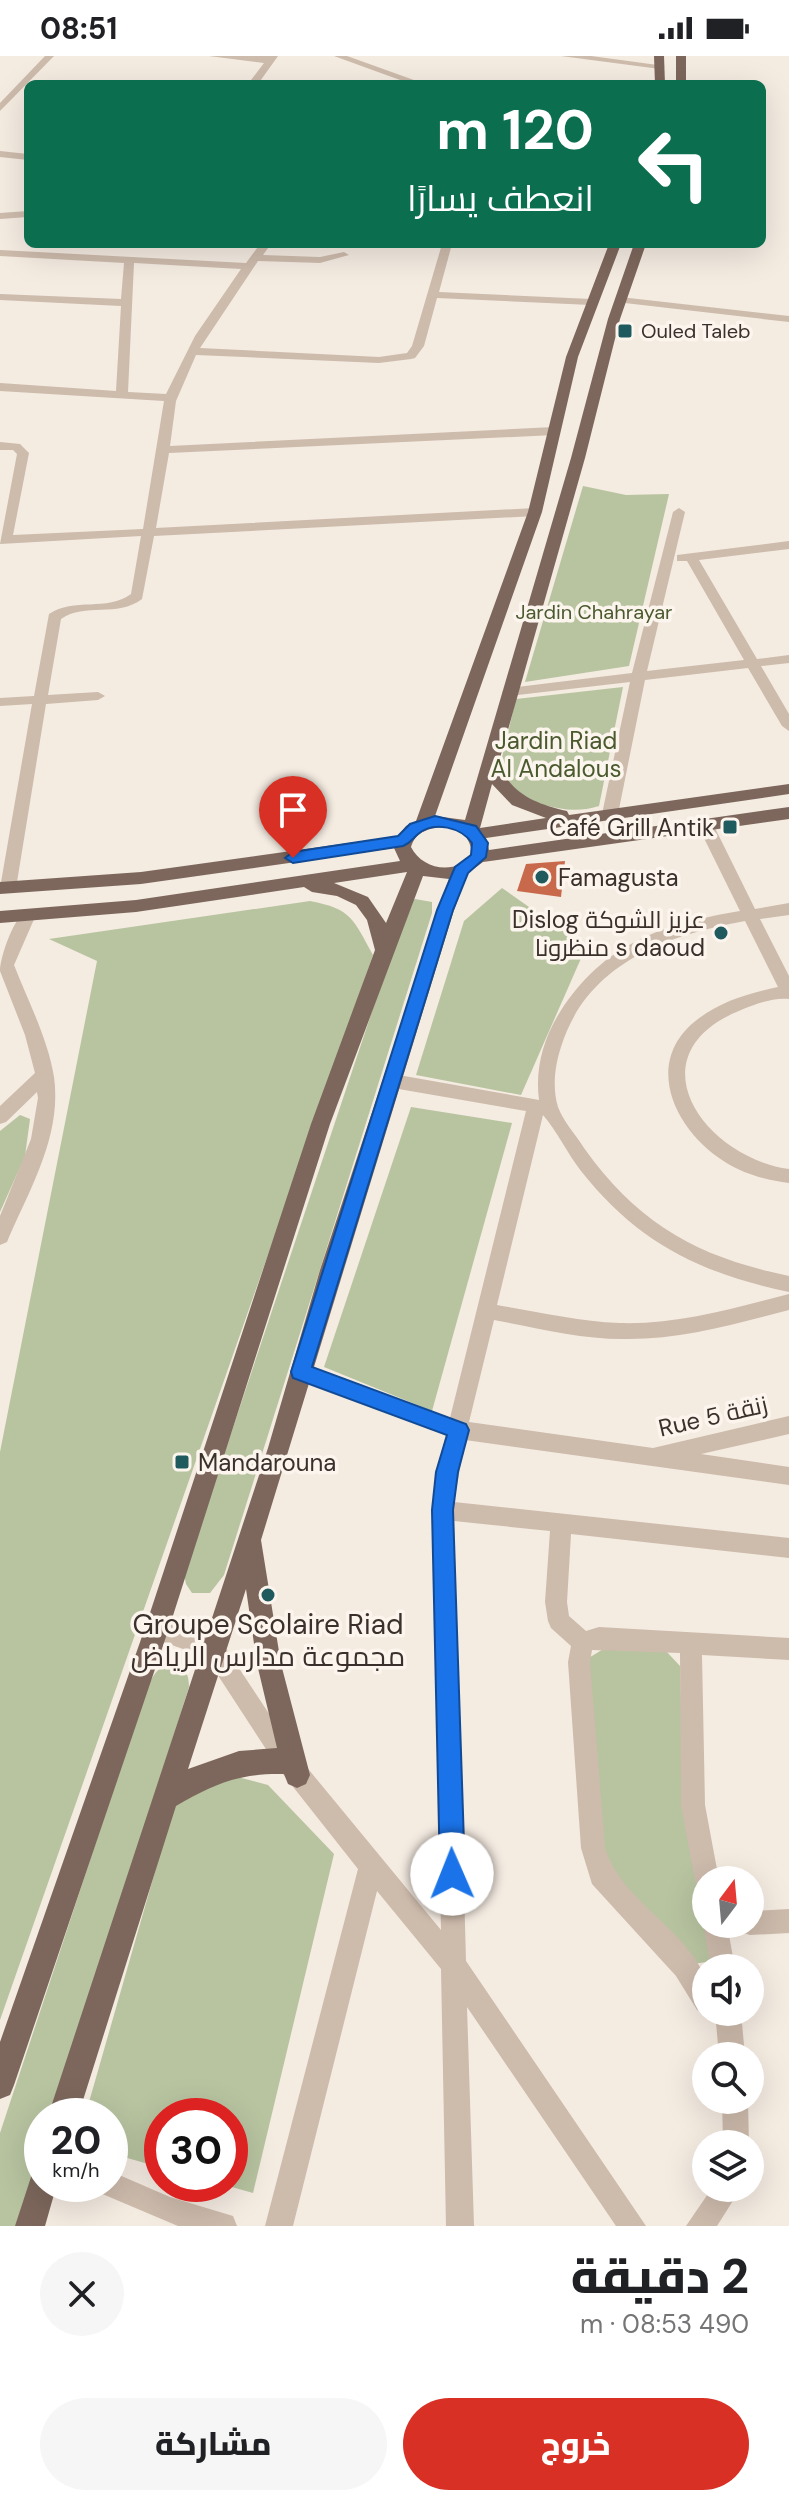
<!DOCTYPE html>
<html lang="ar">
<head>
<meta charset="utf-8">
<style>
  body { margin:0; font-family:"DM Sans",Cairo,sans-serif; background:#f6f6f6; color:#202124; direction:rtl; height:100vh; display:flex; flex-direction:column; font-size:30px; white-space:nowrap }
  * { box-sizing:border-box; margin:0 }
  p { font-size:26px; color:#757577 }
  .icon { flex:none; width:44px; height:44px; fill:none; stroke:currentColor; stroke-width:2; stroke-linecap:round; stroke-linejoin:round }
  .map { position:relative; height:2170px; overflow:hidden; direction:ltr }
  .details { display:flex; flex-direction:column; background:#fff; flex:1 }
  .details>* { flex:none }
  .top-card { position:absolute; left:24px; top:24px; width:742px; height:168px; border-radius:12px; box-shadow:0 8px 32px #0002; direction:rtl; background:#0b6e4f; color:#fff; overflow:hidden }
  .needle { width:52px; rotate:16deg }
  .tools { position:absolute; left:692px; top:1810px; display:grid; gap:16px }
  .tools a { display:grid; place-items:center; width:72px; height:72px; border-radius:50%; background:#fff; box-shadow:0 8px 32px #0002; font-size:40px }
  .speed { position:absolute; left:24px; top:2042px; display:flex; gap:16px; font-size:40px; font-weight:700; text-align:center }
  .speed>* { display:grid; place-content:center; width:104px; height:104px; border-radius:50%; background:#fff; box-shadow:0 8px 32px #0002; line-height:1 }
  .speed small { font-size:20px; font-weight:400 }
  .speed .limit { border:12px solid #d22; background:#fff; color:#111 }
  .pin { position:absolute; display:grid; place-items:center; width:68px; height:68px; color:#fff; margin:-82px -34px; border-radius:50% 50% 50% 0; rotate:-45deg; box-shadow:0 0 8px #0007 }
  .pin .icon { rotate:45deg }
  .me { position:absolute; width:88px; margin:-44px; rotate:359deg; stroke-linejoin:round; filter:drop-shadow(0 0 6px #0008) }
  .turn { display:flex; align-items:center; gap:28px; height:168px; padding:0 40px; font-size:36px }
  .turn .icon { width:104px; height:104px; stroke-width:2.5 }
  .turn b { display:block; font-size:56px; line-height:68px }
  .round { display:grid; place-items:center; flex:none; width:84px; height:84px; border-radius:42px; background:#f6f6f6 }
  .overview { display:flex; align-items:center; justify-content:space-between; height:136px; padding:0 40px }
  h1 { font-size:48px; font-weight:800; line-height:60px }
  .button { display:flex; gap:16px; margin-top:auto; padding:16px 40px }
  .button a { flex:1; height:92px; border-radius:48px; background:#d93025; color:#fff; font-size:32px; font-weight:800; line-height:92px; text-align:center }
  .button a+a { background:#f6f6f6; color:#202124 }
  .status { display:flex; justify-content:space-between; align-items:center; height:56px; padding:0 40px; background:#fff; direction:ltr }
  .status svg { height:22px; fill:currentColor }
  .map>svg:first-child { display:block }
</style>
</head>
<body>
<div class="status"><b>08:51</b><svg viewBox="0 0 49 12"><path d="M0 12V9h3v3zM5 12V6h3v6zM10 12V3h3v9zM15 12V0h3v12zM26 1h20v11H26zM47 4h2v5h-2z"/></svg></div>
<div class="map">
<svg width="789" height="2170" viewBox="0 0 789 2170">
  <rect width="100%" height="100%" fill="#f4ebe1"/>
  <g fill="#b8c4a0">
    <polygon points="583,430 626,439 669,438 629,610 525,626"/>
    <path d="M 623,631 L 599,750 C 567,760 542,748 512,738 L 499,714 L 516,643 Z"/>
    <polygon points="502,832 586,891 521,1039 416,1019 464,865"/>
    <polygon points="415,843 432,846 432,857 224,1519 210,1537 192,1537 186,1528 184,1518 409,845"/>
    <path d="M 310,845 C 352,853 353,863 373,899 L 0,1964 L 0,1396 L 97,905 L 49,883 Z"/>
    <polygon points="411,1051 512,1067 432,1355 324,1311"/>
    <polygon points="20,1059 30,1063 25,1100 0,1156 0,1075"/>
    <polygon points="605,1592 665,1594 680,1610 684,1752 713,1905 693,1908 609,1815 602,1792 587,1603"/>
    <path d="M 173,1607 C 185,1611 189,1618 189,1631 L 54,2060 L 42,2060 L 42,2097 L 19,2170 L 0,2170 L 0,2077 L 139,1656 C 147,1637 150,1610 173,1607 Z"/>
    <polygon points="234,1720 268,1729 334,1798 253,2137 221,2128 230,2128 230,2060 162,2060 162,2112 110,2097 110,2060 85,2060 175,1746"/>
  </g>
  <polygon fill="#c8694b" points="565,805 561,841 517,835 526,808"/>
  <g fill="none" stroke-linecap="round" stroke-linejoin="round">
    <g fill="#cdbbac" fill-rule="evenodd">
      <polygon points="45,0 54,0 0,55 0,47"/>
      <polygon points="209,0 278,0 258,28 248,28 264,7"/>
      <polygon points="334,0 347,0 425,28 411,28"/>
      <polygon points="561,0 591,0 665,10 660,13"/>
      <polygon points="0,95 28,98 28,104 0,101"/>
      <polygon points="28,155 28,161 0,163 0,157"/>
      <path d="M 260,188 L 271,188 L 263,199 L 320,201 L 344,196 L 349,199 L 320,207 L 258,205 L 200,292 L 379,301 L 407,297 L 412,290 L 442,188 L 452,188 L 439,236 L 591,243 L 596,246 L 591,249 L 437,242 L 424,290 L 415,302 L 411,303 L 379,307 L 196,299 L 176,345 L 170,390 L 554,371 L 560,375 L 554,379 L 169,397 L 156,472 L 535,452 L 541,456 L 535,460 L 154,480 L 142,543 C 117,562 85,546 61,563 L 48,639 L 98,636 L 105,640 L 98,644 L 46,648 L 16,832 L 8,837 L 2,836 L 0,832 L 32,648 L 0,650 L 0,642 L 34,640 L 49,558 C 74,541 107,556 131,538 L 141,480 L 0,488 L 17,398 L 13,394 L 0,394 L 0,386 L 20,388 L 29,397 L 13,479 L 143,473 L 164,345 L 0,335 L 0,327 L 116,335 L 121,250 L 0,244 L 0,238 L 121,243 L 124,207 L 0,200 L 0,194 L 246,207 ZM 134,207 L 241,213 L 195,280 L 166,338 L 128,336 Z"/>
      <polygon points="620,241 789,260 789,266 616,246 615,244"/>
      <polygon points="679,452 685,456 647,615 744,604 687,505 677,505 677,499 789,485 789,493 699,504 757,603 789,599 789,607 761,610 789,658 789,675 782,670 748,612 645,624 618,758 610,763 602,758 630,626 509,640 502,636 509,632 632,617 673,456"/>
      <path d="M 706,765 L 714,770 L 755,853 L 789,847 L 789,859 L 760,863 L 789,920 L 789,943 C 774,941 755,948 741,954 C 631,998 703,1101 789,1113 L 789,1127 C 766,1124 744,1118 725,1106 C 675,1075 641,1006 698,963 C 721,945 750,937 778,931 L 745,865 C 667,879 587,907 561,991 C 555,1009 552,1032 558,1051 C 563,1065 576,1079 584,1092 C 639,1169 698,1201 789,1220 L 789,1236 C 700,1217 638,1187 581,1115 C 567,1097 557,1075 543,1059 L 497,1249 C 538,1256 578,1265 619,1267 C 677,1269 733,1252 789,1238 L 789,1254 C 734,1268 680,1284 623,1283 C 580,1283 537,1272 494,1264 L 469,1366 L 653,1392 L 789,1360 L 789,1378 L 701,1398 L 789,1411 L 789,1429 L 465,1384 L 454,1446 L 789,1482 L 789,1502 L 571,1478 L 567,1546 L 569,1560 L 586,1575 L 599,1571 L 789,1582 L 789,1604 L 702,1599 L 705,1749 L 719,1824 L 706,1824 L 706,1836 L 698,1833 L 695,1824 L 681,1749 L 680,1597 L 592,1594 L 590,1606 L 605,1792 C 621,1844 682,1870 704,1919 C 709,1929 706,1945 706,1956 L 710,1956 L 706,1958 L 697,1954 L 676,1920 L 592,1828 L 581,1792 L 568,1606 L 571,1590 L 551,1572 L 548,1565 L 545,1546 L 550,1475 L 454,1465 L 466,1905 L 646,2170 L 616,2170 L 467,1951 L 474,2170 L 446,2170 L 441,1913 L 377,1835 L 293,2170 L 265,2170 L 358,1813 L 279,1713 L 206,1601 L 149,1581 L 146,1574 L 149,1567 L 157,1563 L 221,1585 L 295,1697 L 441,1874 L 432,1454 L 437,1416 L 446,1378 L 294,1322 L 291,1316 L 294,1310 L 301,1307 L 450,1362 L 526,1055 L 393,1032 L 384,1025 L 393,1018 L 539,1044 C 535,1013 543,983 560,956 C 604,887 663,868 740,855 L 698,770 Z"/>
      <path d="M 27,855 L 35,861 L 14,909 C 28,945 48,983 54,1021 C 62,1078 31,1131 9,1181 L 7,1186 L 0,1189 L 0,1160 L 31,1083 L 38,1042 L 37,1036 L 6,1066 L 0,1068 L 0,1050 L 35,1017 L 25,979 L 0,915 C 0,901 14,860 27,855 Z"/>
      <polygon points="789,1853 789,1877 750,1879 741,1876 738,1868 750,1868 750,1855"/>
      <polygon points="706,1860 706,1868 727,1868 735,1912 711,1912 703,1868"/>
      <polygon points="715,1956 741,1956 745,2000 719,2000"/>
      <polygon points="722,2044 748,2044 749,2088 723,2088"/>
      <polygon points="110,2115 170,2141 233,2160 237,2170 178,2170 100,2137 96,2128 110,2128"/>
      <polygon points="712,2132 741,2132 717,2170 686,2170"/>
    </g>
    <g fill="#7d675c" fill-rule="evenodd">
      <polygon points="654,0 664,0 665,28 655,28"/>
      <rect x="676" y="0" width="10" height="28"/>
      <path d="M 609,188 L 621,188 L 578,301 L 542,456 L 435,760 L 465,764 L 571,402 L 608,263 L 634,188 L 646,188 L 620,263 L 585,402 L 498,709 C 515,740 535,747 567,755 L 569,759 L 789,728 L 789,738 L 486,782 L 489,794 L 789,751 L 789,763 L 483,806 L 468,817 L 454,854 L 261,1484 L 281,1608 L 310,1719 L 306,1728 L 297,1732 L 288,1728 L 284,1718 C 239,1717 214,1728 176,1750 L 78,2060 L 48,2060 L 268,1392 L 320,1214 L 449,823 L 423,820 L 330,1068 L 170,1569 L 14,2029 L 10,2039 L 0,2043 L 0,1986 L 146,1569 L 311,1068 L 375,894 L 367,864 L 356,849 L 337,840 L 312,836 L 304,831 L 136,856 L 0,867 L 0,855 L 136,844 L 400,805 L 394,792 L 141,828 L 0,838 L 0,826 L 141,816 L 398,780 L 406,770 L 416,765 L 528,456 L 566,301 ZM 492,728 L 512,749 L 546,762 L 480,772 ZM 445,771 C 461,773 468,779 472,795 C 459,821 422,814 411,791 C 416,775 429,772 445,771 ZM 407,816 L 386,867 L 368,841 L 334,827 ZM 246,1533 L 257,1608 L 277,1692 L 239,1695 L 188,1713 Z"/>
      <polygon points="42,2113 42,2128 57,2128 45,2170 15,2170 32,2118"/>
    </g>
  </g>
  <path fill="#1a73e8" stroke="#114b97" stroke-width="2" d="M 435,760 L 476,770 L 488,787 L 486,801 L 468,817 L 453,854 L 312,1311 L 466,1368 L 469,1374 L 458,1416 L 453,1454 L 465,1818 L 461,1827 L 452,1830 L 444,1827 L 440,1818 L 432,1454 L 436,1416 L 447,1379 L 293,1322 L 291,1316 L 437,854 L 455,811 L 471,799 L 472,787 C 462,772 434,764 418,778 C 412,783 411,787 403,790 L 293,807 L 285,802 L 293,796 L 398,780 L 410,768 Z"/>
  <g fill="#1f5a5e" stroke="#fbf5ee" stroke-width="3">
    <rect x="617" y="267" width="16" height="16" rx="4"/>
    <rect x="722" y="763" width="16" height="16" rx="4"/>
    <circle cx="542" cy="821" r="8"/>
    <circle cx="721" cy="877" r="8"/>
    <rect x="174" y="1398" width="16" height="16" rx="4"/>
    <circle cx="268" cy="1539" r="8"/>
  </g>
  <g text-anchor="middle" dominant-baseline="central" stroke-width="7" stroke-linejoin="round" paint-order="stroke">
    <g font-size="20" fill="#3b302b" stroke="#fbf5ee" text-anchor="start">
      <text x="641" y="275">Ouled Taleb</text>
    </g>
    <g font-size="20" fill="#4a5a2e" stroke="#fbf5ee">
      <text x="594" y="556">Jardin Chahrayar</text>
    </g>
    <g font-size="24" fill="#4a5a2e" stroke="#fbf5ee">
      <text x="556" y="684">Jardin Riad<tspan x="556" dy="28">Al Andalous</tspan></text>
    </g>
    <g font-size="24" fill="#3b302b" stroke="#fbf5ee" text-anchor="end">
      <text x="714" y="771">Café Grill Antik</text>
      <text x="558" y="821" text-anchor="start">Famagusta</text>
      <text x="705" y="863">Dislog عزيز الشوكة<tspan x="705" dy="28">منظرونا s daoud</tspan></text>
      <text x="198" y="1406" text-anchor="start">Mandarouna</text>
    </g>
    <g font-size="24" fill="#3b302b" stroke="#fbf5ee">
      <text transform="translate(713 1360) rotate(-13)">Rue 5 زنقة</text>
    </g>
    <g font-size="28" fill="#3b302b" stroke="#fbf5ee">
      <text x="268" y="1568">Groupe Scolaire Riad<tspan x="268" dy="32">مجموعة مدارس الرياض</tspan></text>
    </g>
  </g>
</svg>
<div class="tools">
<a><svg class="needle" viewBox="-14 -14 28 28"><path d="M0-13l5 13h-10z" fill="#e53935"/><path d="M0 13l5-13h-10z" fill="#757577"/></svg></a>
<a><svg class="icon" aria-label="sound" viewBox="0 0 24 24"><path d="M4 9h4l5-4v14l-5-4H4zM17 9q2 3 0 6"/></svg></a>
<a><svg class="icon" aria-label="search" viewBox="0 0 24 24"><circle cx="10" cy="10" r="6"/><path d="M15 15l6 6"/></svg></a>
<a><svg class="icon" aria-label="layers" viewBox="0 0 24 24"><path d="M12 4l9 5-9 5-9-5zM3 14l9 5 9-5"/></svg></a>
</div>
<div class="speed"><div>20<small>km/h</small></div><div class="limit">30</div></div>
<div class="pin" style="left:293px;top:802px;background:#d93025"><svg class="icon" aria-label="arrive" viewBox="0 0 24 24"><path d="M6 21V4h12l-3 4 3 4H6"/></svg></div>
<svg class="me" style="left:452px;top:1818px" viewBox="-20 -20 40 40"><circle r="19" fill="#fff"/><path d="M0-13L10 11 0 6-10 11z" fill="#1a73e8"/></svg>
<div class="top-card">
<div class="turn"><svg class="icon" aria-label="left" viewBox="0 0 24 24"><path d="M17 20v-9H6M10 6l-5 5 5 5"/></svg><div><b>120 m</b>انعطف يسارًا</div></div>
</div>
</div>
<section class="details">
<div class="overview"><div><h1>2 دقيقة</h1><p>490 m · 08:53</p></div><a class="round"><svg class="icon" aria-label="close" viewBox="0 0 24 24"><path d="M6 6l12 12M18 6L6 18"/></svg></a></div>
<div class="button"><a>خروج</a><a>مشاركة</a></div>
</section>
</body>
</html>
